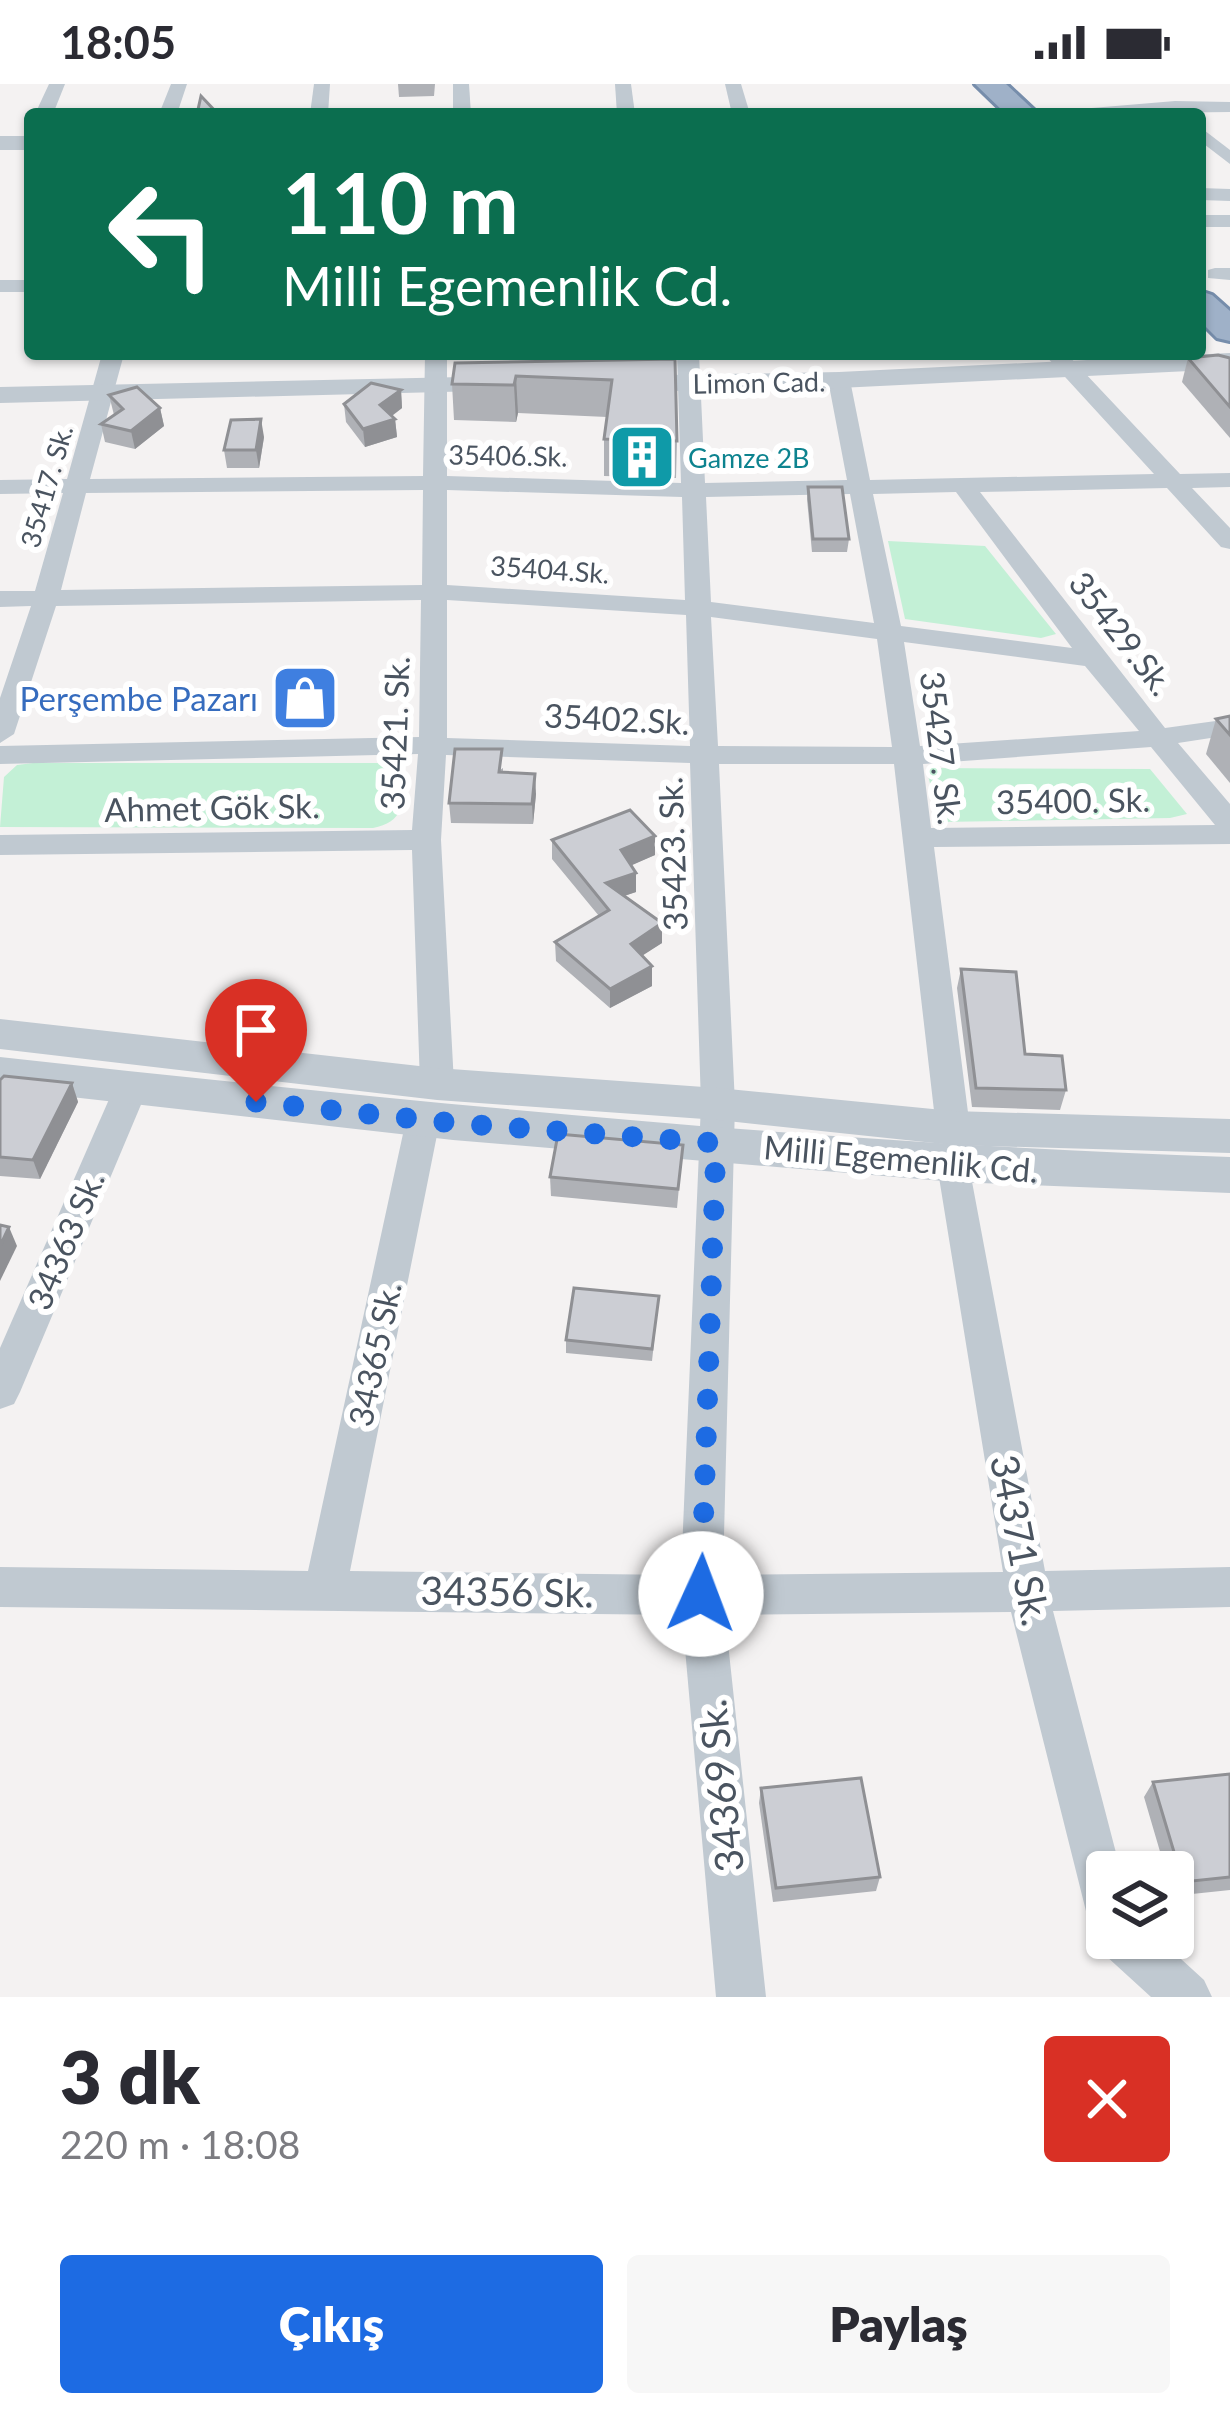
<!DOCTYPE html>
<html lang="tr">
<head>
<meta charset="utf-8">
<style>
  body { margin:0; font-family:Lato,sans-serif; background:#f7f7f7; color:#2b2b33; height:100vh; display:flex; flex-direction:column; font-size:45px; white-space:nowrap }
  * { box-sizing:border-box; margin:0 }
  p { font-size:39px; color:#7c7c81 }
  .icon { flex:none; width:66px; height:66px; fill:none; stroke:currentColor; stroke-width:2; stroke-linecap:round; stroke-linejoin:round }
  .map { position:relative; height:1913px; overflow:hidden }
  .panel { display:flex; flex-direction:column; background:#fff; flex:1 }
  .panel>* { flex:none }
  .banner { position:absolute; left:24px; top:24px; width:1182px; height:252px; border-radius:12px; box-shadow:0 3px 9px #0004; background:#0b6e4f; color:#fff; overflow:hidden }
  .fabs { position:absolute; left:1086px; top:1767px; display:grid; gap:24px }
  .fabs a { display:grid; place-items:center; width:108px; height:108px; border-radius:12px; background:#fff; box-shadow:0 3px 9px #0004; font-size:60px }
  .pin { position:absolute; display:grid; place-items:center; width:102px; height:102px; color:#fff; margin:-123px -51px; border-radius:50% 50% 50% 0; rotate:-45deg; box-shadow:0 0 12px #0007 }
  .pin .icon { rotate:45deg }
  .me { position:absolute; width:132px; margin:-66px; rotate:2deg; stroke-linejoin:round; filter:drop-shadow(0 0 9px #0008) }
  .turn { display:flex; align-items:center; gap:42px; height:252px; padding:0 60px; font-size:54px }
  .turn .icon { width:156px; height:156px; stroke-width:2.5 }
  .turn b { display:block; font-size:84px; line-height:102px }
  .round { display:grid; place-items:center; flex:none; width:126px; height:126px; border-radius:12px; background:#f7f7f7 }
  .summary { display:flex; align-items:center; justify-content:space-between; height:204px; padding:0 60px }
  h1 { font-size:72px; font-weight:800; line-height:90px }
  .primary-button { display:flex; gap:24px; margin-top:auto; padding:24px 60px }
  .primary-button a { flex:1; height:138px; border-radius:12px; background:#1d6be3; color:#fff; font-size:48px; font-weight:800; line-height:138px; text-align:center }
  .primary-button a+a { background:#f7f7f7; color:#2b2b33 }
  .status { display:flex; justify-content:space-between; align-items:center; height:84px; padding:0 60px; background:#fff; direction:ltr }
  .status svg { height:33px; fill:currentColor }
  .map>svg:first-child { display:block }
</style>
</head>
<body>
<div class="status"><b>18:05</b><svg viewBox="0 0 49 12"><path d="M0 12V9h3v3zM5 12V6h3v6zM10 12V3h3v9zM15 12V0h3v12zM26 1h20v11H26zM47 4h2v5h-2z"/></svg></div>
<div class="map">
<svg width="1230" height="1913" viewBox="0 0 1230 1913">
  <rect width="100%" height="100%" fill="#f4f2f2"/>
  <g fill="#c3f0d6">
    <polygon points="888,457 985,462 1056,550 1041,554 905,535"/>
    <path d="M 33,679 L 377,679 L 400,683 L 409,693 C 403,721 403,738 373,744 L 0,743 L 4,693 L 17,681 Z"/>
    <polygon points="926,684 1150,685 1187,730 1170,734 940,738"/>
  </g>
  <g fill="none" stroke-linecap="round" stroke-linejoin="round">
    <defs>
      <g id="trunk">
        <polygon points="975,0 1006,0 1038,30 1006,30"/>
        <polygon points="1200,207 1212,211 1230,227 1230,257 1217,254 1200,237"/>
      </g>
    </defs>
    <use href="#trunk" stroke="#768dab" stroke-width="6"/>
    <g fill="#c0c9d1" fill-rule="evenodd">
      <polygon points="49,0 65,0 53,30 35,30"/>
      <polygon points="171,0 187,0 177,30 159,30"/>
      <polygon points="314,0 330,0 328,30 310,30"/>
      <polygon points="453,0 469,0 471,30 453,30"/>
      <polygon points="615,0 631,0 635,30 617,30"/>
      <polygon points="725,0 741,0 750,30 732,30"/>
      <polygon points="1175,17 1230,18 1230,28 1071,30 1080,25"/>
      <polygon points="1200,43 1230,66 1230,80 1200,57"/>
      <polygon points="1200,104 1230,105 1230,117 1200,116"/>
      <rect x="1200" y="131" width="30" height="12"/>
      <polygon points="1215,184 1230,184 1230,196 1208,194 1208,186"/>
      <rect x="0" y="196" width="30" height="12"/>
      <path d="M 102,270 L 124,270 L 90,395 L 423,392 L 425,270 L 447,270 L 447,392 L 681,399 L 677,270 L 699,270 L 705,399 L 847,396 L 828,296 L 839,289 L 850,296 L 870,396 L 1154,390 L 1044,270 L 1067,270 L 1180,390 L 1230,389 L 1230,403 L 1192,404 L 1230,444 L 1230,465 L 1221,463 L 1167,404 L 980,408 L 1165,644 L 1230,635 L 1230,651 L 1178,659 L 1230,720 L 1230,760 L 934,763 L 970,1044 L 965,1053 L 953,1057 L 941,1053 L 936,1044 L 894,680 L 719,680 L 735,1020 L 723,1491 L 1003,1488 L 937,1081 L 943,1071 L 955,1067 L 967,1071 L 1045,1487 L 1230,1483 L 1230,1523 L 1053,1527 L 1121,1788 L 1107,1788 L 1107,1854 L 1158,1854 L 1204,1896 L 1212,1913 L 1151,1913 L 1105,1871 L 1098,1854 L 1101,1847 L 1090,1843 L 1011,1528 L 725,1531 L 766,1913 L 716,1913 L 682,1531 L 0,1523 L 0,1483 L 308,1487 L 406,1036 L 411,1027 L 423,1023 L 435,1027 L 440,1036 L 350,1487 L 681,1491 L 701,1020 L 690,679 L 446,671 L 441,756 L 454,1000 L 449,1009 L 437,1013 L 425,1009 L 420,1000 L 412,766 L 0,771 L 0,751 L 412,746 L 418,670 L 0,680 L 0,662 L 419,653 L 421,516 L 56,522 L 14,650 L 0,659 L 0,614 L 31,522 L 0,523 L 0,507 L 35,507 L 63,409 L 0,410 L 0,396 L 67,395 ZM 423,406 L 422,501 L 61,506 L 86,409 ZM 447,406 L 682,413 L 685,516 L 447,501 ZM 956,408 L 1072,564 L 901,542 L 873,410 ZM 850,410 L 874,539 L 711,518 L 706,413 ZM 447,516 L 686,531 L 690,662 L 447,654 ZM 711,533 L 877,555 L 892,663 L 718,662 ZM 904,558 L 1085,582 L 1139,647 L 920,662 ZM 1151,663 L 1215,741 L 931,744 L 923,680 Z"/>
      <polygon points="131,991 143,995 148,1004 20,1308 14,1320 0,1325 0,1264 114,1004 119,995"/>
    </g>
    <g fill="#c0c9d1" fill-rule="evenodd">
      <rect x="0" y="52" width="30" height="14"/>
      <polygon points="1230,269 1230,285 839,304 619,308 605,300 619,292 839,288"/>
      <polygon points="509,292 519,294 523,300 519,306 0,319 0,303"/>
      <polygon points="0,935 437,984 718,1004 953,1027 1230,1035 1230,1069 953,1061 718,1036 437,1016 0,965"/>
      <path d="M 0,973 C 411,1018 817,1059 1230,1073 L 1230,1109 L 955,1098 L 453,1056 L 0,1005 Z"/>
    </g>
    <use href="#trunk" fill="#9fb1c8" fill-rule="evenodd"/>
  </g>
  <g fill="#afb1b6">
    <polygon points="398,0 435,0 434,12 399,13"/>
    <polygon points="1188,274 1230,274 1230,354 1182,298"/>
    <polygon points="675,275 677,357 676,394 604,392 604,355 607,333 518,329 516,338 454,336 452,300"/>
    <polygon points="401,306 402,324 392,332 395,335 397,353 365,363 346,338 344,320"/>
    <polygon points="109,311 160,324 164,342 135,365 105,358 101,340 114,331"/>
    <polygon points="264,353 259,384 227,384 224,366"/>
    <polygon points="808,403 849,455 847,468 812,468 807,415"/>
    <polygon points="1230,632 1230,699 1206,670 1216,635"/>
    <polygon points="503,684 503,688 536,710 533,740 451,739 449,719"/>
    <polygon points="552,756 655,771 631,781 636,789 636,808 624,812 662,839 662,859 642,871 652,882 652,902 610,924 556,877 555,858 599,832 552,775"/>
    <polygon points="961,885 1025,970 1066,1006 1060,1026 972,1023 957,904"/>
    <polygon points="0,996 72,999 78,1018 40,1095 0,1092"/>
    <polygon points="683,1061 677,1124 551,1112 550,1093"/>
    <polygon points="659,1212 652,1277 566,1269 566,1256"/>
    <polygon points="1230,1690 1230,1806 1173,1812 1173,1788 1166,1788 1144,1713 1153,1698"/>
    <polygon points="761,1704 880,1793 876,1807 773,1818 759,1719"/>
  </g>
  <g fill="#8f9094">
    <polygon points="516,292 518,329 516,338 514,301"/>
    <polygon points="401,306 402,324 382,339 380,321"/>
    <polygon points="160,324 164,342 135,365 131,347"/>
    <polygon points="261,335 264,353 259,384 256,366"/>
    <polygon points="395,335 397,353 365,363 363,345"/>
    <polygon points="535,690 536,710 533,740 532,720"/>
    <polygon points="655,752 655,771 621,786 621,766"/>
    <polygon points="636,789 636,808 606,818 606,799"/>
    <polygon points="662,839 662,859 631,879 631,860"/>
    <polygon points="652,882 652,902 610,924 610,905"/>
    <polygon points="72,999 78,1018 40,1095 33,1076"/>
    <polygon points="9,1143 17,1162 0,1197 0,1162"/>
  </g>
  <g fill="#ccced4" stroke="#8f9094" stroke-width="3">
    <polygon points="201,12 218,30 197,30"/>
    <polygon points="1218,271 1230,274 1230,323 1188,274"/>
    <polygon points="675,275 677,357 604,355 612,296 516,292 514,301 452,300 455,279"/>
    <polygon points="371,299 401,306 380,321 395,335 363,345 344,320"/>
    <polygon points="137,303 160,324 131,347 101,340 123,325 109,311"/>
    <polygon points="261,335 256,366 224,366 231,336"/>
    <polygon points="808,403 842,403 849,455 813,455"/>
    <polygon points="1230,632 1230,651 1216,635"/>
    <polygon points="455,665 502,665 499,688 535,690 532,720 449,719"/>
    <polygon points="630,726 655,752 621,766 636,789 606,799 662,839 631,860 652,882 610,905 555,858 609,826 552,756"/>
    <polygon points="961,885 1016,888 1025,970 1062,972 1066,1006 976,1004"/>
    <polygon points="4,992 72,999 33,1076 0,1073 0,996"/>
    <polygon points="558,1050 683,1061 678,1105 550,1093"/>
    <polygon points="0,1141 9,1143 0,1162"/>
    <polygon points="574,1204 659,1212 652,1265 566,1256"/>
    <polygon points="1230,1690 1230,1793 1183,1798 1153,1698"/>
    <polygon points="861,1694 880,1793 776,1804 761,1704"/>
  </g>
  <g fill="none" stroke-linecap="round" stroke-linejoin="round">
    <polyline stroke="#1d6be3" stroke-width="21" stroke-dasharray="0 37.8" points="256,1018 453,1039 716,1059 701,1510"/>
  </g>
  <defs>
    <symbol id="building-square" viewBox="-11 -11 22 22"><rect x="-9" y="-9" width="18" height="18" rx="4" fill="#0f9aa8" stroke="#fff"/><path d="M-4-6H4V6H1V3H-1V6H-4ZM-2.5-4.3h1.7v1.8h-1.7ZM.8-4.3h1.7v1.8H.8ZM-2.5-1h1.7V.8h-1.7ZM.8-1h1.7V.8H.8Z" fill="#fff"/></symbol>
    <symbol id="shop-square" viewBox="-11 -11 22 22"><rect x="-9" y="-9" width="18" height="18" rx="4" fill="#3f7fe0" stroke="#fff"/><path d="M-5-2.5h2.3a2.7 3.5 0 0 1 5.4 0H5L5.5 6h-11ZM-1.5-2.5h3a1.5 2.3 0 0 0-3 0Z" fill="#fff"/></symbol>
  </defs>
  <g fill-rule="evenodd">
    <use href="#building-square" x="604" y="335" width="76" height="76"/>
    <use href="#shop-square" x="267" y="576" width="76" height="76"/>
  </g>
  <g text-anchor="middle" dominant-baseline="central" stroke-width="12" stroke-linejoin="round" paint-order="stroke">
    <g font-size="27" fill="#4a5460" stroke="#fff">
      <text transform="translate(759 298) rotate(-1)">Limon Cad.</text>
      <text transform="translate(508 371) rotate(1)">35406.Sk.</text>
      <text transform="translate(46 402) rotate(-74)">35417. Sk.</text>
      <text transform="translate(550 485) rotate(4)">35404.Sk.</text>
    </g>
    <g font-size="27" fill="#0d838f" stroke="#fff" text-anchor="start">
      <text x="688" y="373">Gamze 2B</text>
    </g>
    <g font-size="33" fill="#4a5460" stroke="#fff">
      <text transform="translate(1122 549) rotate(52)">35429.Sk.</text>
      <text transform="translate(617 634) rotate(3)">35402.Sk.</text>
      <text transform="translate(394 649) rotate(-88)">35421. Sk.</text>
      <text transform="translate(942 664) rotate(83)">35427. Sk.</text>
      <text transform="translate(1073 716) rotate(-1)">35400. Sk.</text>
      <text transform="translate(212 723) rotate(-1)">Ahmet Gök Sk.</text>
      <text transform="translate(672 770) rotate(-92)">35423. Sk.</text>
      <text transform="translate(901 1074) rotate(5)">Milli Egemenlik Cd.</text>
      <text transform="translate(65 1156) rotate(-67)">34363 Sk.</text>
      <text transform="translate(374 1270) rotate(-78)">34365 Sk.</text>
    </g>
    <g font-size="33" fill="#366cbe" stroke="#fff" text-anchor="end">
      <text x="258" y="614">Perşembe Pazarı</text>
    </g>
    <g font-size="39" fill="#4a5460" stroke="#fff">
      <text transform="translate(1021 1456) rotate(79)">34371 Sk.</text>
      <text transform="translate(507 1507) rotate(1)">34356 Sk.</text>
      <text transform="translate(720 1702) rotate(-96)">34369 Sk.</text>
    </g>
  </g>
</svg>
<div class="fabs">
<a><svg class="icon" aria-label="layers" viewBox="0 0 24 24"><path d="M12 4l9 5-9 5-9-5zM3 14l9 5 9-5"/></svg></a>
</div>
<div class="pin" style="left:256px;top:1018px;background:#d93025"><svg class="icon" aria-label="arrive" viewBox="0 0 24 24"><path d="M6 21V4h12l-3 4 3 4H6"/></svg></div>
<svg class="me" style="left:701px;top:1510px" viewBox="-20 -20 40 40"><circle r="19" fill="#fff"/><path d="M0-13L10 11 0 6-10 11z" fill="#1d6be3"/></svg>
<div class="banner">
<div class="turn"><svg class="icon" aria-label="left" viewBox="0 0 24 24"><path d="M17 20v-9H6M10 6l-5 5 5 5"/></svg><div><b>110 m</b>Milli Egemenlik Cd.</div></div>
</div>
</div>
<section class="panel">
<div class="summary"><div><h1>3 dk</h1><p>220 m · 18:08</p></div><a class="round" style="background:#d93025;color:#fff"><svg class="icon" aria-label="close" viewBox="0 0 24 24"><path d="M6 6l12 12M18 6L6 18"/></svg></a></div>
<div class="primary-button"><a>Çıkış</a><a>Paylaş</a></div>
</section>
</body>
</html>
